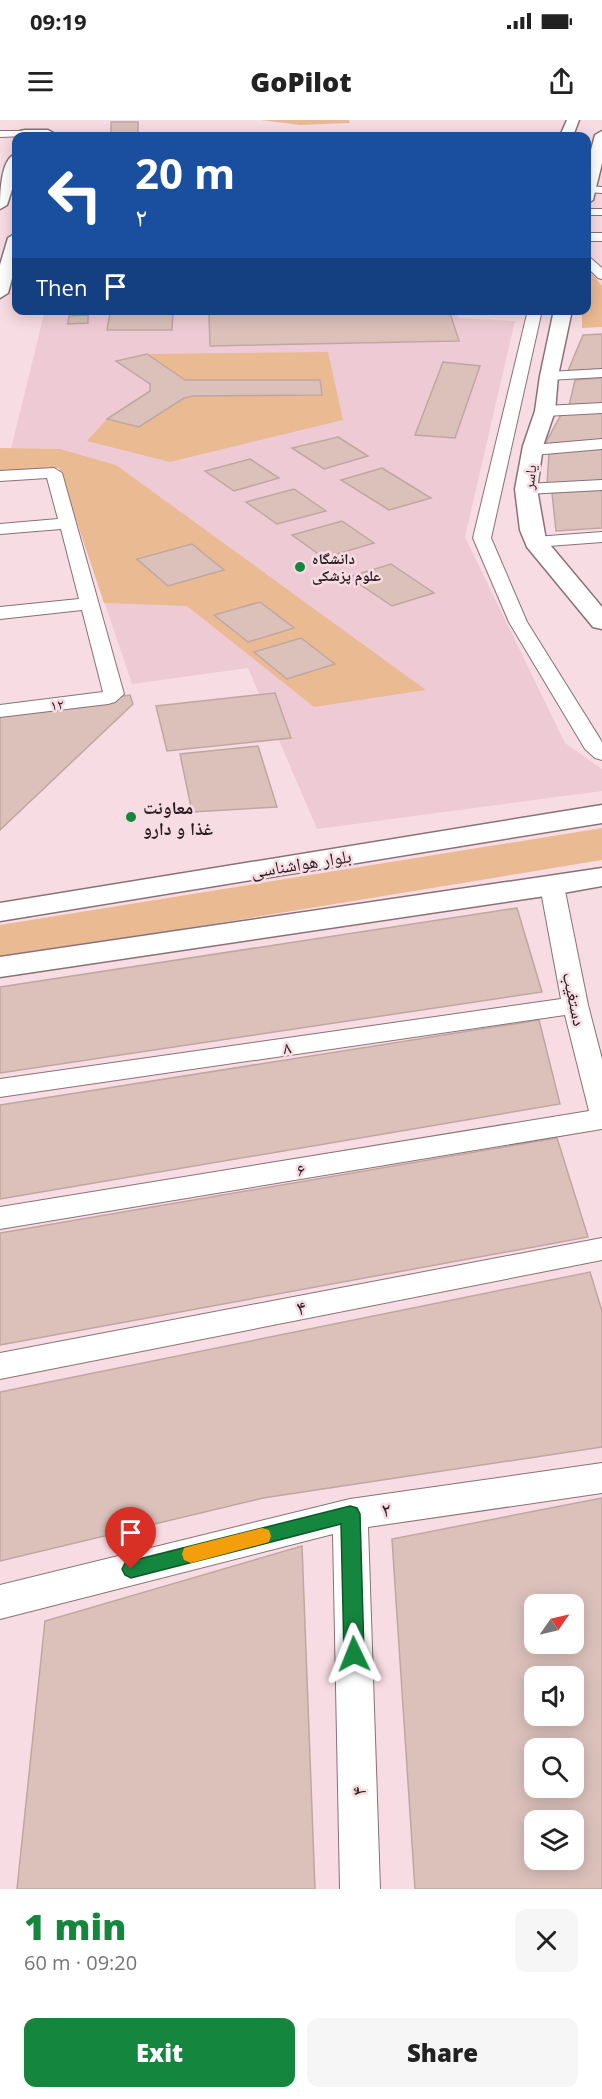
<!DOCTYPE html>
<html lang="en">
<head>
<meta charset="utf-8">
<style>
  body { margin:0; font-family:"Open Sans","Noto Naskh Arabic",sans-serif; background:#f6f6f6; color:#222; height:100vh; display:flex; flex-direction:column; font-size:22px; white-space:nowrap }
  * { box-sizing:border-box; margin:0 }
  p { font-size:20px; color:#767676 }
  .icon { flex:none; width:33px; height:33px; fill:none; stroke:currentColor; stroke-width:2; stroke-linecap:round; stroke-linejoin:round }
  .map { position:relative; height:1769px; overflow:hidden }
  .details { display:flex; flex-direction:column; background:#fff; flex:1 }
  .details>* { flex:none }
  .hud { position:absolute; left:12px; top:12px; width:579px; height:183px; border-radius:12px; box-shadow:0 3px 15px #0003; background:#1a4fa0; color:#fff; overflow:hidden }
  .needle { width:39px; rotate:56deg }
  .fabs { position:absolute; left:524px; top:1474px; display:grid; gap:12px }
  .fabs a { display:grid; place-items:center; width:60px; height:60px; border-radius:12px; background:#fff; box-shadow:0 3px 15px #0003; font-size:30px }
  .pin { position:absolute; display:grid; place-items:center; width:51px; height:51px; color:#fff; margin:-62px -26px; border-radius:50% 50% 50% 0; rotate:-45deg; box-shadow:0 0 6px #0007 }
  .pin .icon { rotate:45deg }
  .me { position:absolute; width:66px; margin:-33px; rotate:358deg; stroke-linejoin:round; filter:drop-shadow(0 0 4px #0008) }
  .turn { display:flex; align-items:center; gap:21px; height:126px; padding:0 24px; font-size:27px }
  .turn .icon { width:78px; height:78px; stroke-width:2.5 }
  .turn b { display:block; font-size:42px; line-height:51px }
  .then { display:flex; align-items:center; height:57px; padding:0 24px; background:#0003; gap:12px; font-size:22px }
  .round { display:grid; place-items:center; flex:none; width:63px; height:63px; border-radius:12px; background:#f6f6f6 }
  .overview { display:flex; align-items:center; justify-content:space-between; height:102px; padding:0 24px }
  h1 { font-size:36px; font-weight:800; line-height:45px; color:#14863e }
  .button { display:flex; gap:12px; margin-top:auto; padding:12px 24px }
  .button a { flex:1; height:69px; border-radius:12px; background:#14863e; color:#fff; font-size:24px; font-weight:800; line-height:69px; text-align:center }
  .button a+a { background:#f6f6f6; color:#222 }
  .status { display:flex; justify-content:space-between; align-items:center; height:42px; padding:0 30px; background:#fff; direction:ltr }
  .status svg { height:16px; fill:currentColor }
  header { display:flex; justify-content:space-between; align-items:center; height:78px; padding:0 24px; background:#fff; font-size:27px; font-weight:800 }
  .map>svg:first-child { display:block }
</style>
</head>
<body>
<div class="status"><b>09:19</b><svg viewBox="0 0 49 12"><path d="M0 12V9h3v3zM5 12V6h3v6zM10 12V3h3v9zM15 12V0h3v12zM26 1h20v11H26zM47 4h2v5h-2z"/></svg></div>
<header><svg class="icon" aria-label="menu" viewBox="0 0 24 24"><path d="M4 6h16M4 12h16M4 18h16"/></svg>GoPilot<svg class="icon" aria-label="share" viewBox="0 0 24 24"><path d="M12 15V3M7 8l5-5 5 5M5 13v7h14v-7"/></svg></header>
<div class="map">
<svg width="602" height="1769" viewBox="0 0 602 1769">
  <rect width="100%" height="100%" fill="#f8dce3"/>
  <path fill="#eecbd4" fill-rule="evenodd" d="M 256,191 L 429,191 L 209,194 L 210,225 L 459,222 L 449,191 L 455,191 L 459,198 L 515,201 L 465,417 L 565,623 L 602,649 L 602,671 L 317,709 L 248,548 L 132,564 L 59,348 L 5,353 L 44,194 ZM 147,234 L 194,262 L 320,260 L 322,274 L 108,299 L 150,271 L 150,264 L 116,241 ZM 338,317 L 367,336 L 324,349 L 293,329 ZM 382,349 L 430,377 L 431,378 L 389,390 L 342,360 ZM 294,369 L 325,391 L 277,404 L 246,382 ZM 342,401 L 373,423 L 324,438 L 293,416 Z"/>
  <g fill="#eaba93">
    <polygon points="261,0 349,0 350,3 300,5"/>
    <polygon points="587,148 602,166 602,207 582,208 582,191 586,190"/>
    <polygon points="328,232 343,300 170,342 87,321 107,299 139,307 184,278 193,276 322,274 320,260 185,260 147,234"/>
    <polygon points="0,328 60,329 116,345 426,570 314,587 187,486 104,483 59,348 0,353"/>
    <polygon points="602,708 602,740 0,839 0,805"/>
  </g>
  <g fill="#dcc1bb" stroke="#c0a6a1" stroke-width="1.5" fill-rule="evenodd">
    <rect x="111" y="2" width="27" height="14"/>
    <polygon points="449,190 459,221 210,226 209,194"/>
    <polygon points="173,192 172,210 107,210 110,193"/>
    <polygon points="88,195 88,203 68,204 69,196"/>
    <polygon points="602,214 602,249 568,251 583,215"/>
    <polygon points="147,234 185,260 320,260 322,275 193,276 184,278 139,307 107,299 150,271 150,264 116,241"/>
    <polygon points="443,242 480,246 455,318 415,315"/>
    <polygon points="602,258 602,284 569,286 575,260"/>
    <polygon points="602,291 602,320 545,324 562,293"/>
    <polygon points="338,317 368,336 324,349 292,328"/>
    <polygon points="602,329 602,360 547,364 549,333"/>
    <polygon points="250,339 279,358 234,371 205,351"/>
    <polygon points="382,348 431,378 389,390 341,360"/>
    <polygon points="294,369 326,391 277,404 246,382"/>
    <polygon points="602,370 602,408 556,411 552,373"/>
    <polygon points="342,401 374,423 324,438 292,415"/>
    <polygon points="192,424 224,450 168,466 137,439"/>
    <polygon points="391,444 434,473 392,486 349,457"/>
    <polygon points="260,482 294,508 248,522 214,495"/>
    <polygon points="301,518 335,544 287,559 254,532"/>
    <polygon points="275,573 291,618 167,631 156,586"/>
    <polygon points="130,575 133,584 0,710 0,596"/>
    <polygon points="258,626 277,687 192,692 180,634"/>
    <polygon points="517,788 542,872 0,953 0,867"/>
    <polygon points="539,900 560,984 0,1079 0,985"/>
    <polygon points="557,1018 588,1117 0,1225 0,1113"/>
    <polygon points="590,1152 602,1191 602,1327 263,1378 0,1441 0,1272"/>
    <path d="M 602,1378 L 602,1769 L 415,1769 L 392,1419 ZM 534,1485 L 573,1485 L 573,1524 L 534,1524 ZM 534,1557 L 573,1557 L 573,1596 L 534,1596 ZM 534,1629 L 573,1629 L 573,1668 L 534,1668 ZM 534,1701 L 573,1701 L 573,1740 L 534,1740 Z"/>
    <polygon points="302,1426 315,1769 17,1769 45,1501"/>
  </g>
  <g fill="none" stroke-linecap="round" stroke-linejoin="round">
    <defs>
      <g id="minor">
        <polygon points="0,11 25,11 30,14 27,16 0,17"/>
        <polygon points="586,66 602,67 602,73 586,72"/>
        <rect x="586" y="89" width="16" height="6"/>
        <rect x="586" y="113" width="16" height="8"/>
        <polygon points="586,134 602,148 602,159 598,158 586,146"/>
        <polygon points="528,190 542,190 491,418 527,502 602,622 602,640 595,638 585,629 509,502 473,418"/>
        <polygon points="602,249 602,257 549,260 542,256 549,252"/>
        <polygon points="602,283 602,293 545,296 537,291 545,286"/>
        <polygon points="602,319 602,329 533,335 525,330 533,325"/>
        <polygon points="54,348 62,353 124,574 115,582 108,584 0,597 0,585 103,572 82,490 0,499 0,487 79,479 61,409 0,414 0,404 58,399 47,358 0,361 0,351"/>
        <polygon points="602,360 602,370 526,374 518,369 526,364"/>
        <polygon points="602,412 602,422 535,427 529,426 526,422 529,418 535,417"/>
        <polygon points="552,759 560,761 564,766 588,885 602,939 602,1009 0,1109 0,1087 589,991 565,895 0,977 0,959 561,879 540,766 544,761"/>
        <polygon points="602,1118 602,1140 0,1259 0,1233"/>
        <polygon points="602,1343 602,1373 368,1407 380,1769 340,1769 333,1414 0,1499 0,1465 350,1379"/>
      </g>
      <g id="secondary">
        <polygon points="567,0 579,0 573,16 560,16"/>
        <polygon points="602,11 602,43 593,80 586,84 586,49 595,15"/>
        <polygon points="554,190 572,190 558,256 555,291 543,326 537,369 546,420 602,487 602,509 593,507 527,427 520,410 515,369 523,326 535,291 540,256"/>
        <polygon points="602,685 602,703 0,801 0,783"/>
        <polygon points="602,748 602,766 552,775 0,857 0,837"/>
      </g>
      <g id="primary">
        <polygon points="25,10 48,10 55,14 53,16 20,16 18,14 20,11"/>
        <path d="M 16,34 L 16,57 L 7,85 L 0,89 C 0,76 0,38 16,34 Z"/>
        <polygon points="16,113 16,144 8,173 0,178 0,145 8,118"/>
      </g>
    </defs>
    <use href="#minor" stroke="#897177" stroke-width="2"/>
    <use href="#secondary" stroke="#897177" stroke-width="3"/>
    <use href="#primary" stroke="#897177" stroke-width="3"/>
    <use href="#minor" fill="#fff" fill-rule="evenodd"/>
    <use href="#secondary" fill="#fff" fill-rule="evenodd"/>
    <use href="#primary" fill="#fff" fill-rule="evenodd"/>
  </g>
  <polygon fill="#14863e" stroke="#0d5728" stroke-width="1.5" points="350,1386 357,1388 360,1394 364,1534 361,1541 354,1544 347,1541 344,1534 341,1404 131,1458 125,1455 122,1449 125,1443 131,1441"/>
  <polygon fill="#f59e0b" points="262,1408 269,1410 271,1416 269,1422 262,1424 191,1443 184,1440 182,1434 184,1428 191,1426"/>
  <g fill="#14863e" stroke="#f8dce3" stroke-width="2">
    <circle cx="300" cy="447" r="6"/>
    <circle cx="131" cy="697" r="6"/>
  </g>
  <g text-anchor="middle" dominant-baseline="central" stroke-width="5" stroke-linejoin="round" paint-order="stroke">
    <g font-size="15" fill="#281e21" stroke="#f8dce3">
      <text transform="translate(529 357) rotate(-83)">یاسر</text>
      <text transform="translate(57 584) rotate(-7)">۱۲</text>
    </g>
    <g font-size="15" font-weight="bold" fill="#281e21" stroke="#f8dce3" text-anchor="start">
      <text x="312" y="438">دانشگاه<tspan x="312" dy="17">علوم پزشکی</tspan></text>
    </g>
    <g font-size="18" font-weight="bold" fill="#281e21" stroke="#f8dce3" text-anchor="start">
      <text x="143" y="687">معاونت<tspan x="143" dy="21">غذا و دارو</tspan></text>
    </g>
    <g font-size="18" fill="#281e21" stroke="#f8dce3">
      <text transform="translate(301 743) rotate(-9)">بلوار هواشناسی</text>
      <text transform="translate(575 879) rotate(78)">دستغیب</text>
      <text transform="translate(287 927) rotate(-8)">۸</text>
      <text transform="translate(301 1049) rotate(-9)">۶</text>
    </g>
    <g font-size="21" fill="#281e21" stroke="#f8dce3">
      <text transform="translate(301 1187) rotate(-11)">۴</text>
      <text transform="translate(386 1389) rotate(-8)">۲</text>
      <text transform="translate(358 1671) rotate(-92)">۴</text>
    </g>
  </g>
</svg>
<div class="fabs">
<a><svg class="needle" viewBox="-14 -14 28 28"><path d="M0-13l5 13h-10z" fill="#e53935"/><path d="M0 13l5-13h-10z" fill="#767676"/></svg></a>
<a><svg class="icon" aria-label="sound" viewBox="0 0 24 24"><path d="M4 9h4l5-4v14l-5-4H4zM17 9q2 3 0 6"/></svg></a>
<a><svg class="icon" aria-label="search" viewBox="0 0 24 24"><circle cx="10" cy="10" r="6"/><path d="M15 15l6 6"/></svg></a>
<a><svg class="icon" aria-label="layers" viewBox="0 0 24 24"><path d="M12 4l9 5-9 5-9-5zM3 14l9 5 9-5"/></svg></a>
</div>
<div class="pin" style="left:131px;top:1449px;background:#d93025"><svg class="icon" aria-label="arrive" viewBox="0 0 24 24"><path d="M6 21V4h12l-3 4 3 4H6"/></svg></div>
<svg class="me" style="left:354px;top:1534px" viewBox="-20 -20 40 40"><path d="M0-17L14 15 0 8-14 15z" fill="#14863e" stroke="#fff" stroke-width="4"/></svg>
<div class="hud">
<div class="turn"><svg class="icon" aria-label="left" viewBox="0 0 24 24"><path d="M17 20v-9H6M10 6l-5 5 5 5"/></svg><div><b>20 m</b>۲</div></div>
<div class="then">Then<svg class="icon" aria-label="arrive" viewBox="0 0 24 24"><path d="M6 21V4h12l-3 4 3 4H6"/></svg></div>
</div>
</div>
<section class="details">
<div class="overview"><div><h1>1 min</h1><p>60 m · 09:20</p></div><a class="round"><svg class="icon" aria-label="close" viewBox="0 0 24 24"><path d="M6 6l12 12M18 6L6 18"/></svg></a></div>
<div class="button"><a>Exit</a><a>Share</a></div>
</section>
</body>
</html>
